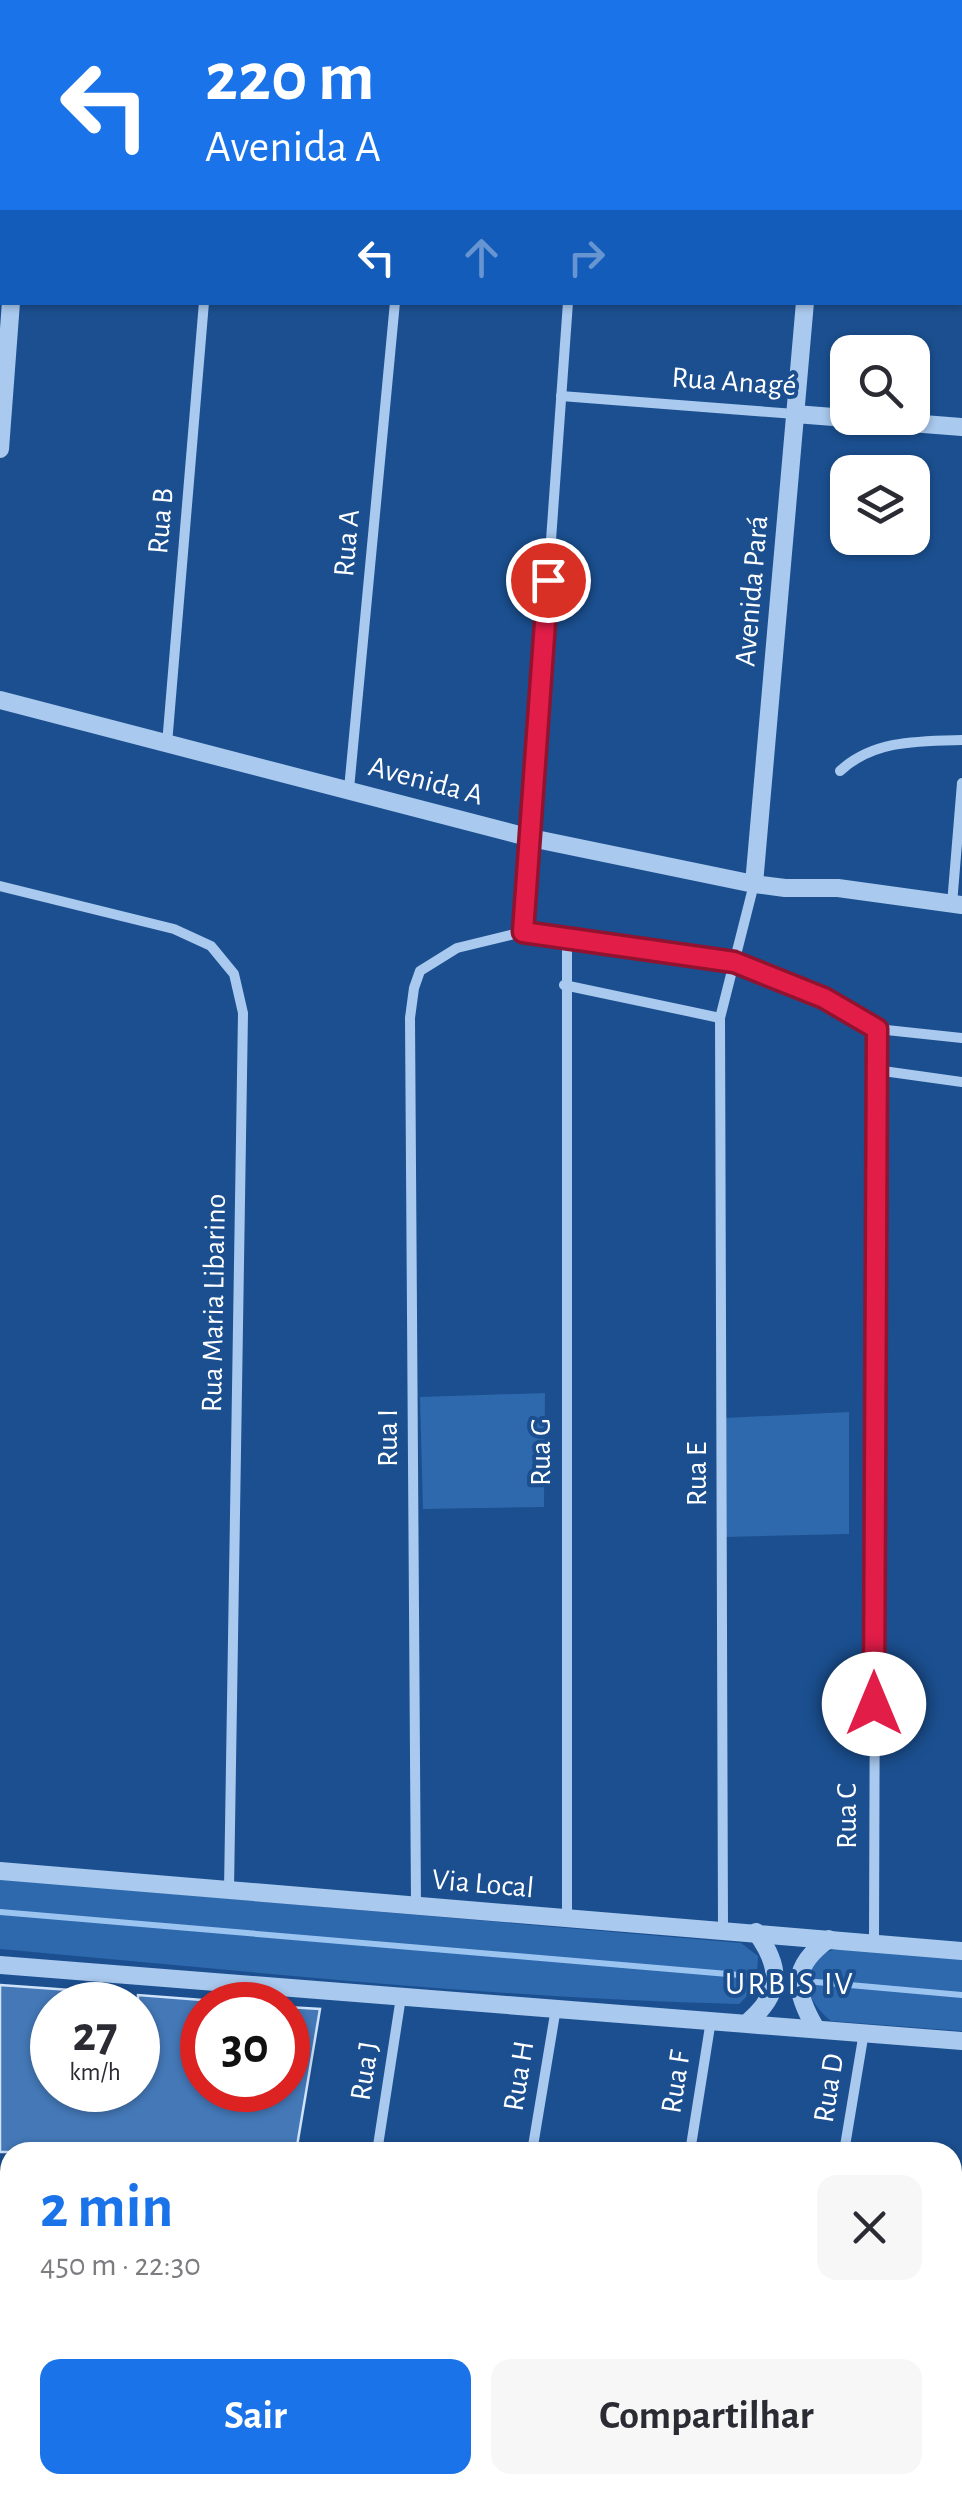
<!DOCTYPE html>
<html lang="pt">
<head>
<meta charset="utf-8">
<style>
  body { margin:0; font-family:"Alegreya Sans",sans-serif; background:#f7f7f7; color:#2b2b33; height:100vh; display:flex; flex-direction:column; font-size:38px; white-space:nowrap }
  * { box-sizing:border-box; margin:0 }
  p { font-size:32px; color:#7c7c81 }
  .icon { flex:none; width:55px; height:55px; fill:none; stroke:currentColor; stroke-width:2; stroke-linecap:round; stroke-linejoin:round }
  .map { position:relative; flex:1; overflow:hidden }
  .details { position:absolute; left:0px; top:2142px; width:962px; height:352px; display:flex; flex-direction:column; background:#fff; border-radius:30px 30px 0 0; box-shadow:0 2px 8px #0004 }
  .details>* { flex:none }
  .top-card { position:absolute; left:0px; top:0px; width:962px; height:305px; box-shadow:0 2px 8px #0004; background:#1a73e8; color:#fff; overflow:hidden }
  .fabs { position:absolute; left:830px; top:335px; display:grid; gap:20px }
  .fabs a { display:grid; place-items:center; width:100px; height:100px; border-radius:20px; background:#fff; box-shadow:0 2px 8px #0004; font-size:50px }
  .speed { position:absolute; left:30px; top:1982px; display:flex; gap:20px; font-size:50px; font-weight:700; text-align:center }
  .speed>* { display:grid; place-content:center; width:130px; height:130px; border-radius:50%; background:#fff; box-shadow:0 2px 8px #0004; line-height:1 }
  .speed small { font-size:25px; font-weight:400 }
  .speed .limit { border:15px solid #d22; background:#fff; color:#111 }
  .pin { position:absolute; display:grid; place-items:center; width:85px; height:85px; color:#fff; margin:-42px; border:5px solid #fff; border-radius:50%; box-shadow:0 2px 10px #0007 }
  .me { position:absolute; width:110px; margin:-55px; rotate:0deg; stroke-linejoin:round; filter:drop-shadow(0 0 8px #0008) }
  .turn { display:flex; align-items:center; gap:35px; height:210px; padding:0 40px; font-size:45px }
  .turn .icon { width:130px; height:130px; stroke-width:2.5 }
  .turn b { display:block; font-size:70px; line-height:85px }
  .lanes { display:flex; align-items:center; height:95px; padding:0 40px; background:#0003; justify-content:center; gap:50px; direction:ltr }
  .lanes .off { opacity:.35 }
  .round { display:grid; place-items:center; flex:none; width:105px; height:105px; border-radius:20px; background:#f7f7f7 }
  .summary { display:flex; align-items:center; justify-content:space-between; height:170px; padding:0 40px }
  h1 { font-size:60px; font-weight:700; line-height:75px; color:#1a73e8 }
  .primary-button { display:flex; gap:20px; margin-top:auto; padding:20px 40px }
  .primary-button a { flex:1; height:115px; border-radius:20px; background:#1a73e8; color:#fff; font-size:40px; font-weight:700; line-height:115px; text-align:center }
  .primary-button a+a { background:#f7f7f7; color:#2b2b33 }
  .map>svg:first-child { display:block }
</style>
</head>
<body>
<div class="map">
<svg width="962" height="2493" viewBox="0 0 962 2493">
  <rect width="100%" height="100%" fill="#1b4f8f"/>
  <g fill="#2e69ad">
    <polygon points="545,1393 544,1507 423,1509 420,1397"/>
    <polygon points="849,1412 849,1534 726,1537 724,1418"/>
    <path d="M 0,1879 L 741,1943 L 758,1956 C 757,1979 756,1989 739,2004 C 492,1998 246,1971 0,1949 Z"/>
    <path d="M 853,1947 L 962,1956 L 962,2031 L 831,2021 C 810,2004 795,1976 822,1955 C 829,1949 843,1949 853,1947 Z"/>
    <polygon points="335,2485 459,2485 458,2493 334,2493"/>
    <polygon points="645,2485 770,2485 769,2493 643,2493"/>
  </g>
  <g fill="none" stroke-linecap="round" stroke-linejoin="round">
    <g stroke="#9cc4f0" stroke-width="6">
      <polyline points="0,1912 763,1977"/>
      <polyline points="816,1982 962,1995"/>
    </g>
  </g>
  <polygon fill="#4478b7" stroke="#cfe3fa" stroke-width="2.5" points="0,1985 98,1992 97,2005 52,2005 52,2090 138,2090 138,1995 202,2000 202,2090 288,2090 288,2007 320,2009 296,2152 0,2152"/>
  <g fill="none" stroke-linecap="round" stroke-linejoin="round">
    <g stroke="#a9c9ee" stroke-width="10">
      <polyline points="588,2 588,0"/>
      <polyline points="960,203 962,203"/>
      <polyline points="561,396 795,414"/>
      <polyline points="167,744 204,302"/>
      <path d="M 840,771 C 873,740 919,741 962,740"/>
      <polyline points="349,789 395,302"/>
      <polyline points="0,886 174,929 211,946 234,974 243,1013 229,1890"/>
      <polyline points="952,904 962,783"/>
      <polyline points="523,932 568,302"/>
      <polyline points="564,985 720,1018"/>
      <polyline points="876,1070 962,1082"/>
      <polyline points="416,1905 410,1018 414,988 420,971 457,948 523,932 734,963 824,998 877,1029 962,1038"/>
      <polyline points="567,1918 567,936"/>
      <polyline points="723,1930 720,1018 754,884"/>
      <polyline points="874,1942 877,1029"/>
      <polyline points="377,2152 401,1997"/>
      <polyline points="532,2152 556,2008"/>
      <polyline points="690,2152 711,2020"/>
      <polyline points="844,2152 864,2032"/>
      <polyline points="952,2435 962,2381"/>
      <polyline points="325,2493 326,2485"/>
      <polyline points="476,2493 477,2485"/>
      <polyline points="635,2493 637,2485"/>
      <polyline points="787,2493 789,2485"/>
      <polyline points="942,2493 944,2485"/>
    </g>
    <g stroke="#a9c9ee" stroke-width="18">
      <polyline points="33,2 33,0"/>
      <polyline points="828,2 828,0"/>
      <polyline points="795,414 962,427"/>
      <polyline points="0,449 11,302"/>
      <polyline points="0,700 531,838 754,884 785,888 838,888 962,905"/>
      <polyline points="754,884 805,302"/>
      <polyline points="0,1871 962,1951"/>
      <polyline points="0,1965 962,2041"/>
      <path d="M 748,2022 C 782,1993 782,1968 756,1932"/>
      <path d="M 815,2027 C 793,1989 791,1966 829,1939"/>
    </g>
  </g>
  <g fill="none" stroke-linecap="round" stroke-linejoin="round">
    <defs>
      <polyline id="route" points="548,580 523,932 734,962 824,998 877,1029 874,1704"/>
    </defs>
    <use href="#route" stroke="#92132f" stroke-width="25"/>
    <use href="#route" stroke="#e11d48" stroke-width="18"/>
  </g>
  <g text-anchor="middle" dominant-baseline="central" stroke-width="8" stroke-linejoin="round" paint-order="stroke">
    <g font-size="30" fill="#fff" stroke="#1b4f8f">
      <text transform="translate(734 382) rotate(4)">Rua Anagé</text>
      <text transform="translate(161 521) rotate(-85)">Rua B</text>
      <text transform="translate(347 543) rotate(-85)">Rua A</text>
      <text transform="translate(752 591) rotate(-85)">Avenida Pará</text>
      <text transform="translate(426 781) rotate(15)">Avenida A</text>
      <text transform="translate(214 1303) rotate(-89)">Rua Maria Libarino</text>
      <text transform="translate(388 1438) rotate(-90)">Rua I</text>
      <text transform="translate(541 1452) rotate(-90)">Rua G</text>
      <text transform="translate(697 1474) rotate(-90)">Rua E</text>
      <text transform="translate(847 1816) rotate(-90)">Rua C</text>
      <text transform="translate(483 1884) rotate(5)">Via Local</text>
      <text transform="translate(365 2071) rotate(-81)">Rua J</text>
      <text transform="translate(519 2076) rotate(-81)">Rua H</text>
      <text transform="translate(676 2082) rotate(-81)">Rua F</text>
      <text transform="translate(829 2088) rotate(-81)">Rua D</text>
    </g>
    <g font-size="32" letter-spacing="2.5" fill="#fff" stroke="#1b4f8f">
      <text x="790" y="1984">URBIS IV</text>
    </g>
  </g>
</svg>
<div class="fabs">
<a><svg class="icon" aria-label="search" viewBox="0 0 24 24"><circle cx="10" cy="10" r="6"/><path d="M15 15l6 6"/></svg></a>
<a><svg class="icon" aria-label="layers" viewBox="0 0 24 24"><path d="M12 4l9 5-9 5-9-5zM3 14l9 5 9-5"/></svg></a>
</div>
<div class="speed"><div>27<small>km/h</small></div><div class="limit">30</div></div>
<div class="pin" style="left:548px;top:580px;background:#d93025"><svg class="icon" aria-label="arrive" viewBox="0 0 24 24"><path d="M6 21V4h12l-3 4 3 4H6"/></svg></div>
<svg class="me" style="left:874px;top:1704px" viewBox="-20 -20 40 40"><circle r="19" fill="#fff"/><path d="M0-13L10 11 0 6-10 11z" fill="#e11d48"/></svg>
<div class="top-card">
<div class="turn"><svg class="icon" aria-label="left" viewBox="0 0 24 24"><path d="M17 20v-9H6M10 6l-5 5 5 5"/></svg><div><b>220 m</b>Avenida A</div></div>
<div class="lanes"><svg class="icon" aria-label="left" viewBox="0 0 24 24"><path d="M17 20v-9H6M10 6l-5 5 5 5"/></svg><svg class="icon off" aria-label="ahead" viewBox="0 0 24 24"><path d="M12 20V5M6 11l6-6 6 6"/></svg><svg class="icon off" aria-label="right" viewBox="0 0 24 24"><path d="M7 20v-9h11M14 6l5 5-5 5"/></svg></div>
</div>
<section class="details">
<div class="summary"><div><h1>2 min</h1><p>450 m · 22:30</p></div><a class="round"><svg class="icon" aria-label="close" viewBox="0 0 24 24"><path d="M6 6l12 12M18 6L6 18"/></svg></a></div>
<div class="primary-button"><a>Sair</a><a>Compartilhar</a></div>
</section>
</div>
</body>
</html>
